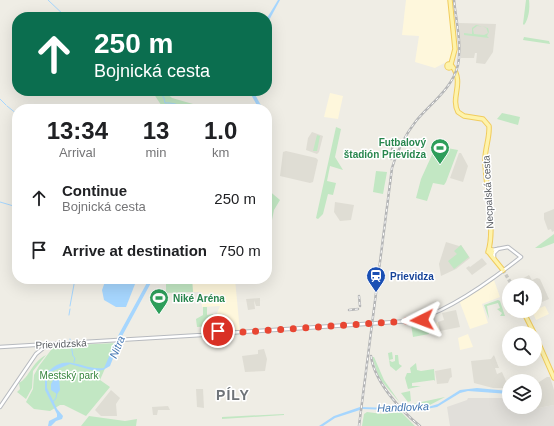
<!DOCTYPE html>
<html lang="en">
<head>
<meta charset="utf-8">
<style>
  body { margin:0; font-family:Arial,sans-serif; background:#f2f2f2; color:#202124; height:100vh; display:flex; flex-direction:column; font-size:15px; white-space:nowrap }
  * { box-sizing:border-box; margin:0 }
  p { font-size:13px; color:#757577 }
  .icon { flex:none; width:22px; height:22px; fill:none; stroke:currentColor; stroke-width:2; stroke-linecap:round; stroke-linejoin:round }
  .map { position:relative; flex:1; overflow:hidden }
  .side { position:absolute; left:12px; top:104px; width:260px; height:180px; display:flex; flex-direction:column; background:#fff; border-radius:16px; box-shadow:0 4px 16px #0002 }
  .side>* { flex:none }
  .banner { position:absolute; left:12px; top:12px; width:260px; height:84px; border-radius:16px; box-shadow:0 4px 16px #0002; background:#0b6e4f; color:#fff; overflow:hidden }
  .buttons { position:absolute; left:502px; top:278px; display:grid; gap:8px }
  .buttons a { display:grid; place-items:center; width:40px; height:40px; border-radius:50%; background:#fff; box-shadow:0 4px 16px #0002; font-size:20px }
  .pin { position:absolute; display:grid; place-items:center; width:34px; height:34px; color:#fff; margin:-17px; border:2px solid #fff; border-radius:50%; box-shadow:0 1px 4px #0007 }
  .me { position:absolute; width:44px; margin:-22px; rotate:267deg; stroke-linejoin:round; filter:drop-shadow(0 0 3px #0008) }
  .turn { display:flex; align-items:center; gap:14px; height:84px; padding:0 16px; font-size:18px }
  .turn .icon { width:52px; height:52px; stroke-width:2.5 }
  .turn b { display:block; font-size:28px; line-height:34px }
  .eta { display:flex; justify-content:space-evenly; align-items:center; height:68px; text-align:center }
  .eta b { font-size:24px; font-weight:800; line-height:28px }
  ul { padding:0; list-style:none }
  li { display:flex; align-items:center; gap:12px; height:52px; padding:0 16px }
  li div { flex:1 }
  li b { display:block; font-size:15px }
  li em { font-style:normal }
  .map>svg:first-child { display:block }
</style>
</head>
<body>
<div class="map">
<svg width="554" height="426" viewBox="0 0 554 426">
  <rect width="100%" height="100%" fill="#efede5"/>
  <g fill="#fef7dc">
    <polygon points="406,0 448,0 455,48 452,59 435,68 415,62 419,36 402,35"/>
    <polygon points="330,93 343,96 338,119 324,117"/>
    <polygon points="192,279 235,279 240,332 223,333 218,330 215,327 215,318 220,306 202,307 201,292 193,292"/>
    <polygon points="494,280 500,297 482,304 488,323 470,329 459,300"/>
    <polygon points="509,293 509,311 521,311 512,316 506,307 502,296"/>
    <polygon points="545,306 549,314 536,320 532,311"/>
    <polygon points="438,322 440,331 438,332 439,336 432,334 431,324"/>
    <polygon points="468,334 473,347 460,350 458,338"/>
  </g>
  <polygon fill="#e1dfda" points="468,398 509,398 509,407 533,407 533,409 554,405 554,426 450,426 447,407 467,400"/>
  <g fill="#dfddd4">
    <polygon points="459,23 496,24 493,52 485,64 476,63 477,53 475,53 474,58 461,58"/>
    <polygon points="312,132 323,136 319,152 317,154 306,150 308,138"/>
    <polygon points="286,151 316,158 318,160 313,182 310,183 280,176 283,152"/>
    <polygon points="459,153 461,153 468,166 463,182 450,178"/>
    <polygon points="335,202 354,205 351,220 340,221 334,212"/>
    <polygon points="554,209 554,231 552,232 551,229 548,230 544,219 544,213"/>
    <polygon points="446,242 459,246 461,245 470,258 456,269 441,276 439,264"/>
    <polygon points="482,258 487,264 472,275 466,268 469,266 470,267"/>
    <polygon points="529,275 532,280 537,278 540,279 549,299 535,305 535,285 521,285 520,280"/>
    <polygon points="260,298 260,306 256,306 254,300 255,309 248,310 246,299"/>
    <polygon points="456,310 460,327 440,331 438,322 444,320 442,313"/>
    <polygon points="264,349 267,359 265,371 245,372 242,356 258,354 258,350"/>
    <polygon points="494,355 499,368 495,368 497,374 502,372 509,388 493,388 474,383 471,361 491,359"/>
    <polygon points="451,368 452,377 450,378 448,383 437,384 435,371"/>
    <polygon points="547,377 550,377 554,390 554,405 533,409 533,407 535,407 535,394 539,392 536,384"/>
    <polygon points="196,389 203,389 204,408 197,407"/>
    <polygon points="111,390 120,398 116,404 117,416 101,416 95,410"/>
    <polygon points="168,406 170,410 158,410 157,415 153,415 152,407"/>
  </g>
  <g fill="#c2e7c3" fill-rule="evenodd">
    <path d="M 526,0 L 529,0 C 530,7 529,19 524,25 L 523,24 Z"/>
    <path d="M 476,25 L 488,28 L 489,32 L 487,36 L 489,38 L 464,35 L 464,33 L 472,34 L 472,28 ZM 477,26 L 486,27 L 488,33 L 484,35 L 474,34 L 473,29 Z"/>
    <polygon points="524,37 549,41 550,44 523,40"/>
    <polygon points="152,91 164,91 172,98 200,106 202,109 163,108"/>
    <polygon points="502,113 520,117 518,125 497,119"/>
    <polygon points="336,127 341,129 335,157 343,170 330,166 327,181 336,183 333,195 328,194 323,214 318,219 316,218"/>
    <polygon points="317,135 320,136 317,151 313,151"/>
    <polygon points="436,146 458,150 446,182 444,185 433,183 427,201 416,198 421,179"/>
    <polygon points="376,171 387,172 383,194 373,192"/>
    <polygon points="267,189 280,200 274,210 272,220 267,220"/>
    <polygon points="554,234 554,243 541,248 535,248"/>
    <polygon points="461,245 469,257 454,269 448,261 457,254 454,251"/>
    <polygon points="171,279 192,279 193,292 166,293 166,283 171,283"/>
    <polygon points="498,300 500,301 505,316 500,316 502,313 497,309 500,308 498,303 487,306 489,319 484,305"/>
    <polygon points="203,307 207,307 207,315 213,314 210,326 197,327 196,319 203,315"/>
    <polygon points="421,321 427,326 429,334 413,337 411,324"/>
    <polygon points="116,343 100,380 110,387 86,416 64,405 60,405 50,411 34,409 26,402 33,389 34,375 39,366 54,346"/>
    <polygon points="392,352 393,359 389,360 392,362 395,361 395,355 398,355 399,364 402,366 396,371 390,366 388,353"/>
    <path d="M 46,355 L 33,371 L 32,388 L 26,399 L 17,392 L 20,389 L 19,383 C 30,377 31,363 46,355 Z"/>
    <polygon points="372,357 374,357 384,380 400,403 379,378"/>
    <polygon points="416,363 417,370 421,371 434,369 435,381 434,380 412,383 412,386 421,386 408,389 405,378 407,373 411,373 410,368"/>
    <polygon points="410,391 411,401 408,402 401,393"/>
    <polygon points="445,397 428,406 412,405 412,404"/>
    <polygon points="367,412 383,414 401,412 415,426 362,426 364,414"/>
    <polygon points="284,414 284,415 222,419 222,417"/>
    <polygon points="89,416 125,421 137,419 136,426 81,426"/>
  </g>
  <g fill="#a6d6fe">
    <polygon points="278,0 280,0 267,24 267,18"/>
    <polygon points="249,91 253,91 263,109 259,109"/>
    <path d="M 267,117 C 272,132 273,148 267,163 Z"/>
    <polygon points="106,279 137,279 126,307 116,307 104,300 102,290"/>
    <path d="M 149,279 L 153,279 L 121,338 L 110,366 L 103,370 L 95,371 L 70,364 L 50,372 L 47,376 L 47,388 L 57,409 L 63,416 L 62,419 L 56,421 L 51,426 L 48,426 L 49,421 L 57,417 L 57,414 L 45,390 L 45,375 C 67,350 80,371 104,368 L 119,334 Z"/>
    <polygon points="55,377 59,378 60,390 57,394 51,390 51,384"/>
    <polygon points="477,388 509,391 509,394 468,391 460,393 437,407 426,409 405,408 390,410 363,409 335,418 323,426 319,426 334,416 360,407 391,408 410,405 428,407 438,404 460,390"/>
  </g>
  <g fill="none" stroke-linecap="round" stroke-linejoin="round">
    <g stroke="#a6d6fe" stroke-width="1">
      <polyline points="48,0 66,17"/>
      <path d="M 159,91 L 164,98 L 165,103 C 176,102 182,108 192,109"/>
      <polyline points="0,99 6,105"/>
      <polyline points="7,106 17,114"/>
      <polyline points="0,202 17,207"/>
      <polyline points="70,306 75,279"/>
      <polyline points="69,315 70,309"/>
      <polyline points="70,339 73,356 75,358 74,362"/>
      <polyline points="53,402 56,398 57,393"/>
    </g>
    <polyline stroke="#cacac5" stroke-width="3.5" stroke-dasharray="3.5 2" stroke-linecap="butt" points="503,270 512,285"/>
    <defs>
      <g id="secondary">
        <polyline points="494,259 494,253 498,249"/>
        <polyline points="419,320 426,322 430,315"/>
        <polyline points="210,335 218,336 219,332"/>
        <path d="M 0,347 L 202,335 L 217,331 L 227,333 L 410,321 C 445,314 493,279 521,257 L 508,247 L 492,250"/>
        <polyline points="0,407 36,354 47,345"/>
      </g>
      <g id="primary">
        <polyline points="450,0 455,49 451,64"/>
        <circle cx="449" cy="66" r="2"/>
        <path d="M 452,66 C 465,83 450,97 458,112 L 464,116 L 483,119 L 489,126 C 490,137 485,148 485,160 C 485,186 496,228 488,252 L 492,253 L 492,250 L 489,249"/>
        <polyline points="490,254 503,270"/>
        <polyline points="523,311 534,333"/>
        <polyline points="535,335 554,378"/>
      </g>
    </defs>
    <use href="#secondary" stroke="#b7babf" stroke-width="4.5"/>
    <use href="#primary" stroke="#f1cc5d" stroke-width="5.5"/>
    <use href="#secondary" stroke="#fff" stroke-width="2.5"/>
    <use href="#primary" stroke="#fef3ab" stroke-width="3.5"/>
    <defs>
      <g id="rail">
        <polyline points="391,159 393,141"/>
        <polyline points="359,296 360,306"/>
        <polyline points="349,310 358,309"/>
        <path d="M 371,356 C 374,381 400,410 420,426"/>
        <path d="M 359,426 L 392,168 C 397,151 405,135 416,121 C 431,103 452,89 458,65 C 462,44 456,21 454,0"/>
      </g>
    </defs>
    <use href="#rail" stroke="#b4b5b6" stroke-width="2.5"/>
    <use href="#rail" stroke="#fff" stroke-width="1" stroke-dasharray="3" stroke-linecap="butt"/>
  </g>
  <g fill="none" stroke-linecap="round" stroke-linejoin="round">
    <polyline stroke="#e84632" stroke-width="7" stroke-dasharray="0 12.6" points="218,331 228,333 422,320"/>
  </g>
  <defs>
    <symbol id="stadium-pin" viewBox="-11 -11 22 30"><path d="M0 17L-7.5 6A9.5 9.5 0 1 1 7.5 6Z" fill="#2e9e5b" stroke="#fff"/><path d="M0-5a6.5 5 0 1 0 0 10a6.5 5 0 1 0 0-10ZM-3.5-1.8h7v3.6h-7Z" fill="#fff"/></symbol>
    <symbol id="station-pin" viewBox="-11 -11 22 30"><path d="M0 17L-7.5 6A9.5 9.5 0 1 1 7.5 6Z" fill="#1a4fb4" stroke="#fff"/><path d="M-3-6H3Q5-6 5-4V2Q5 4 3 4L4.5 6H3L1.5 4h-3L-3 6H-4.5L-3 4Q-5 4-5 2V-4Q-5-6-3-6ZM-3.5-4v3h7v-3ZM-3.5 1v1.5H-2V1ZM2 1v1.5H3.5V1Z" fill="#fff"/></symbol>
  </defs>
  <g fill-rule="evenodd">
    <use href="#stadium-pin" x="429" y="137" width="22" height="30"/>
    <use href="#station-pin" x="365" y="265" width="22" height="30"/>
    <use href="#stadium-pin" x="148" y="287" width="22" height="30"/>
  </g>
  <g text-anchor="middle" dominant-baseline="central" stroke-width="3" stroke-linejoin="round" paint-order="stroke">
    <g font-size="10" font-weight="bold" fill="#27864d" stroke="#fff" text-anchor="end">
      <text x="426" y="142">Futbalový<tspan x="426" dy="12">štadión Prievidza</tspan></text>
      <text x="173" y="298" text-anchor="start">Niké Aréna</text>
    </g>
    <g font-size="10" fill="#5d6166" stroke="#fff">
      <text transform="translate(488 192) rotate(-93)">Necpalská cesta</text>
      <text transform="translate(61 344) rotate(-3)">Prievidzská</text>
    </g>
    <g font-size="10" font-weight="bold" fill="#164399" stroke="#fff" text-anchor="start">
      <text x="390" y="276">Prievidza</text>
    </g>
    <g font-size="10" fill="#35843c" stroke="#fff">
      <text x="69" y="375">Mestský park</text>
    </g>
    <g font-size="11" font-style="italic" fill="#4275b1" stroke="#fff">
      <text transform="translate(117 347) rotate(-67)">Nitra</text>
      <text transform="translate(403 407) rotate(-2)">Handlovka</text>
    </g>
    <g font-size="14" font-weight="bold" letter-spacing="1" fill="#6e7378" stroke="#fff">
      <text x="233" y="395">PÍLY</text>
    </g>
  </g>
</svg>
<div class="buttons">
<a><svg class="icon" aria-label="sound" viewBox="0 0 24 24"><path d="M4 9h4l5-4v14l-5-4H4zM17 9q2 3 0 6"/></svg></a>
<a><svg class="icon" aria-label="search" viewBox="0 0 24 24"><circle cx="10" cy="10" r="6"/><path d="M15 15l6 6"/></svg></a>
<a><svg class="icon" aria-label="layers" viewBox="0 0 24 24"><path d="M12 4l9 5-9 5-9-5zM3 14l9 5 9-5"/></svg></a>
</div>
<div class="pin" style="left:218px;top:331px;background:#d93025"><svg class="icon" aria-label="arrive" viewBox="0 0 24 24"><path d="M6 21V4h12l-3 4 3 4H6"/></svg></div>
<svg class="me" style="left:422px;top:320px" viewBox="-20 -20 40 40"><path d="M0-17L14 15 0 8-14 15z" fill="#e84632" stroke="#fff" stroke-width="4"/></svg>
<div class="banner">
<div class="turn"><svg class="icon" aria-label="ahead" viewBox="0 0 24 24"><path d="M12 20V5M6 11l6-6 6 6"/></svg><div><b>250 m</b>Bojnická cesta</div></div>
</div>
<section class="side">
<div class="eta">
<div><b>13:34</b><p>Arrival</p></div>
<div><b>13</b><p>min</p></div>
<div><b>1.0</b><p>km</p></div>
</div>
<ul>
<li><svg class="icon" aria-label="ahead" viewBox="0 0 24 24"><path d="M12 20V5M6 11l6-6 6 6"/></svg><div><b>Continue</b><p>Bojnická cesta</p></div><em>250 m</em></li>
<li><svg class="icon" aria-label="arrive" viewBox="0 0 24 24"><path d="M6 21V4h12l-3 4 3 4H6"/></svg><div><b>Arrive at destination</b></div><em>750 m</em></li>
</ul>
</section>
</div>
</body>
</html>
